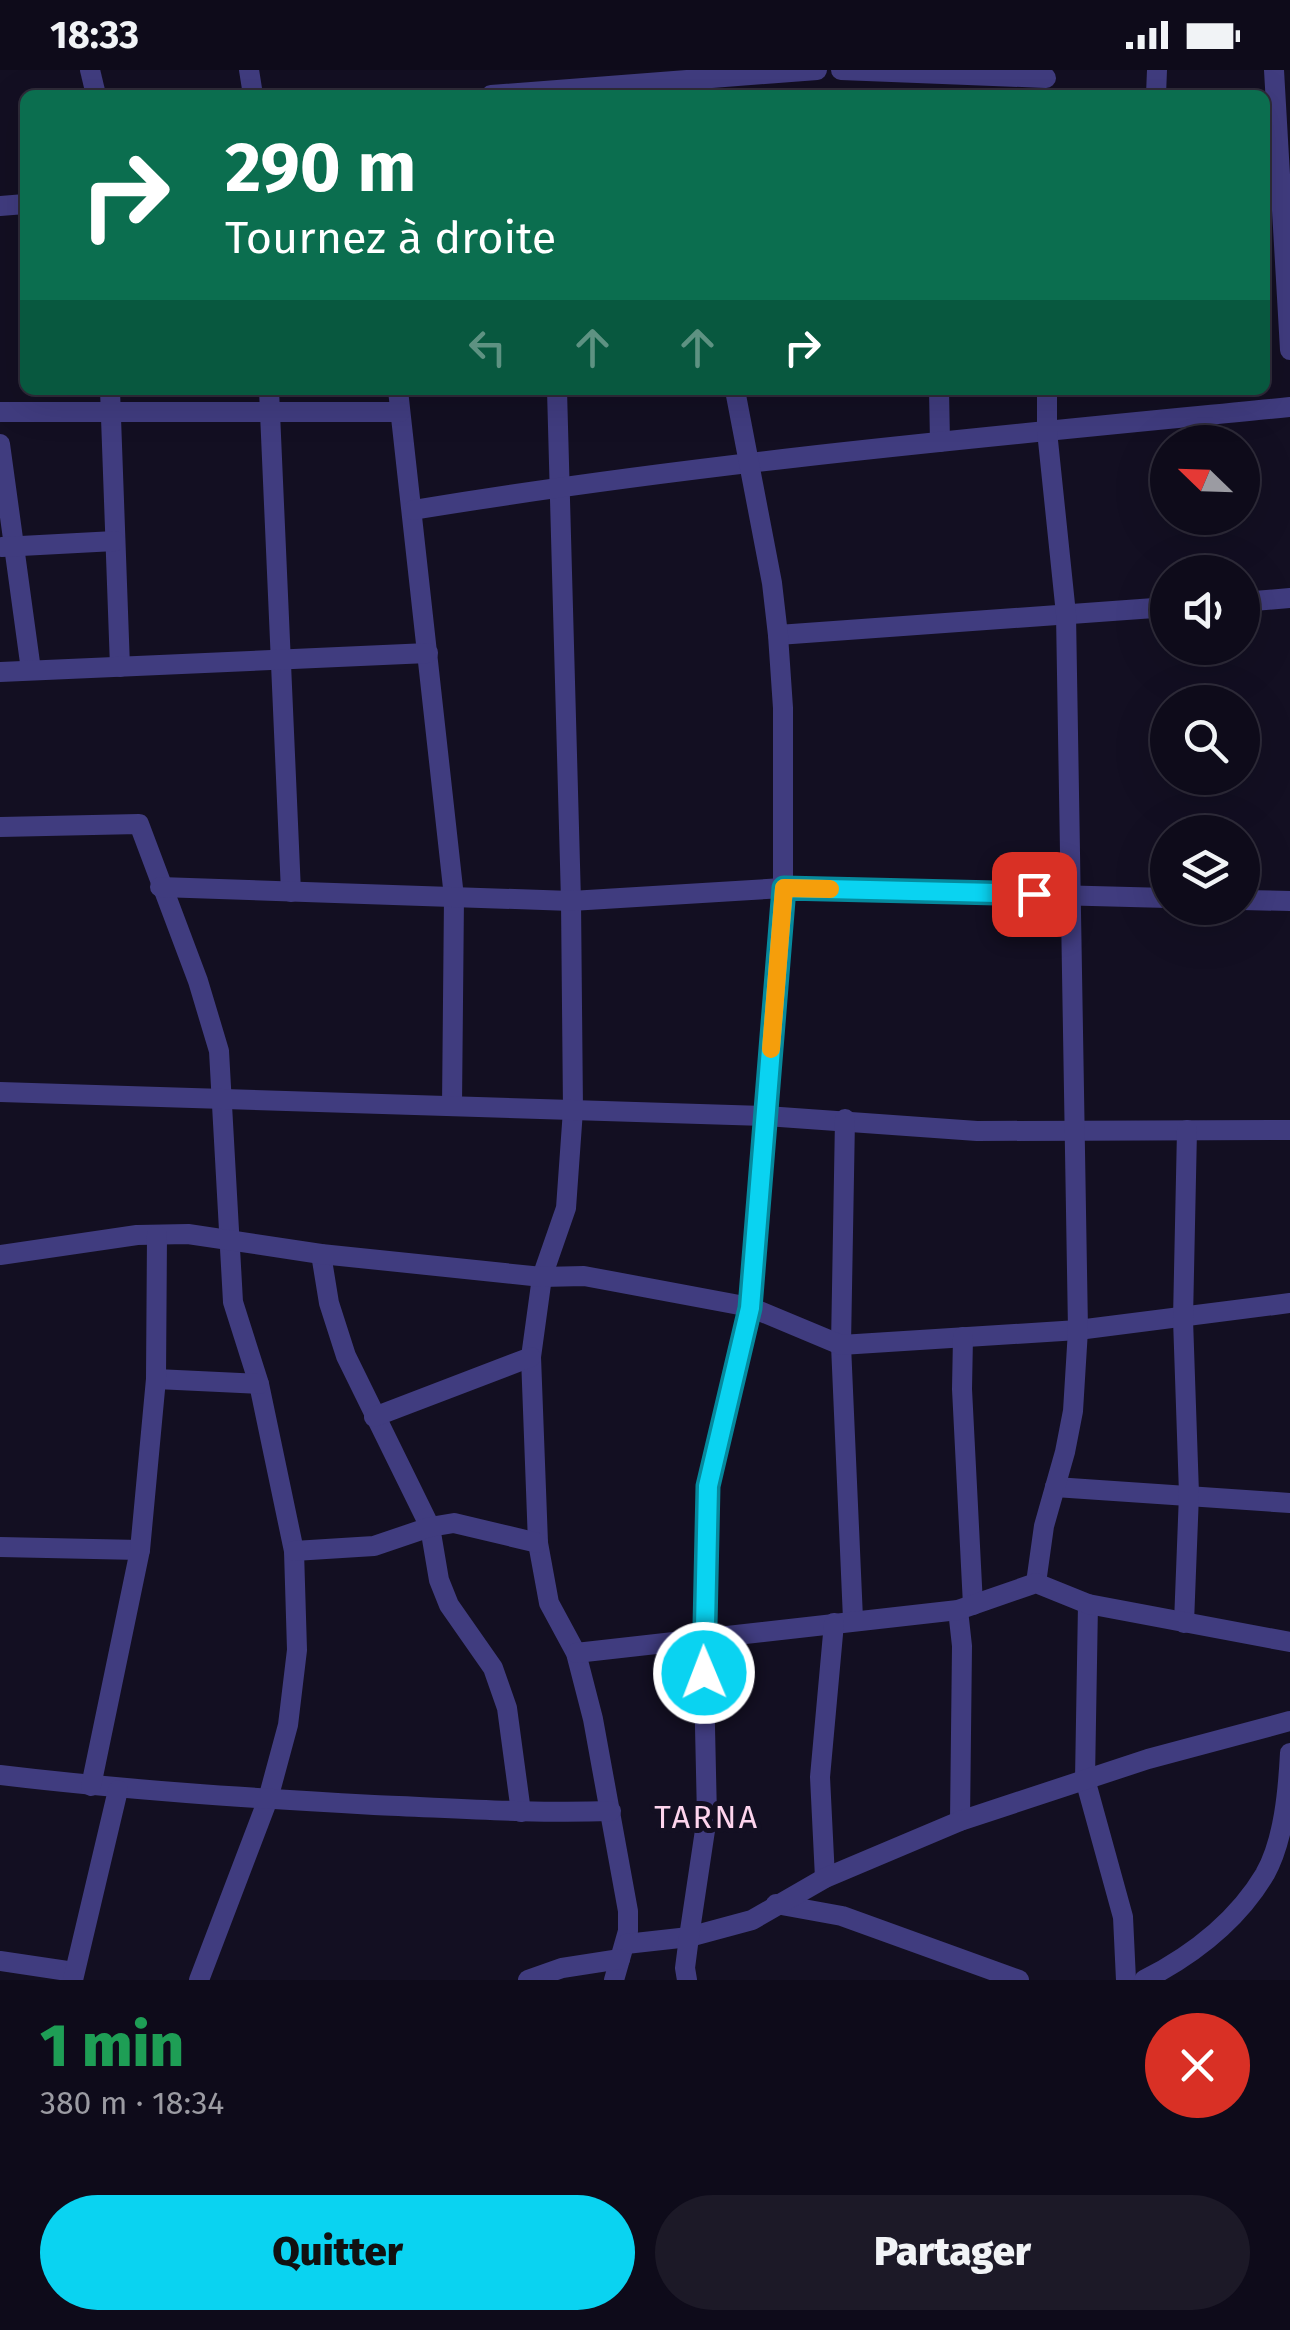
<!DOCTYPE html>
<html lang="fr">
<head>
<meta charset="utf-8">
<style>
  body { margin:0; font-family:"Fira Sans",sans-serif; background:#1c1927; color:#f1f3f6; height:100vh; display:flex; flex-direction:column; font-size:38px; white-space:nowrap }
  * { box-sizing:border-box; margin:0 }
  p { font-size:32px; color:#9b9ba2 }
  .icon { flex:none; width:55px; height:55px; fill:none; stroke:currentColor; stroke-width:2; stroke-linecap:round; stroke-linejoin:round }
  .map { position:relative; height:1910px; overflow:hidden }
  .side { display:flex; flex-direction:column; background:#0e0b1a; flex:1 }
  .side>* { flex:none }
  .banner { position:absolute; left:20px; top:20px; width:1250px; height:305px; border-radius:15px; box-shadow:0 10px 40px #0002,0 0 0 2px #2e2b39; background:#0b6e4f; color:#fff; overflow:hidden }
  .needle { width:65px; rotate:293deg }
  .tools { position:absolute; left:1150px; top:355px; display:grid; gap:20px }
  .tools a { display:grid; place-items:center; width:110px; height:110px; border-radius:50%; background:#0e0b1a; box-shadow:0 10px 40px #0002,0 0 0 2px #2e2b39; font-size:50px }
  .pin { position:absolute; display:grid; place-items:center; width:85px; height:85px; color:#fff; margin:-42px; border-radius:20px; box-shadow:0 5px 15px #0006 }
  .me { position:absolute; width:110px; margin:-55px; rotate:359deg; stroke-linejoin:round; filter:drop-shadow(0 0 8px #0008) }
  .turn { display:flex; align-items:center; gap:35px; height:210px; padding:0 40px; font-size:45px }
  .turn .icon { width:130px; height:130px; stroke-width:2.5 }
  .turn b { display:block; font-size:70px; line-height:85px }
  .lanes { display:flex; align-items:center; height:95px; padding:0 40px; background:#0003; justify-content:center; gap:50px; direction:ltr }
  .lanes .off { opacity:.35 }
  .round { display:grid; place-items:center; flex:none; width:105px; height:105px; border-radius:52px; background:#1c1927 }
  .headline { display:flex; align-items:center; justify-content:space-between; height:170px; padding:0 40px }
  h1 { font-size:60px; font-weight:800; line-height:75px; color:#1e9e55 }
  .button { display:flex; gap:20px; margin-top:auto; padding:20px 40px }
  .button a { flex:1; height:115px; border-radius:60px; background:#0ad3f1; color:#111; font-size:40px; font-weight:800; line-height:115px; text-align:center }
  .button a+a { background:#1c1927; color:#f1f3f6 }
  .status { display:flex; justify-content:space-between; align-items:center; height:70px; padding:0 50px; background:#0e0b1a; direction:ltr }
  .status svg { height:28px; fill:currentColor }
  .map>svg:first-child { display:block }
</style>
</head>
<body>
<div class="status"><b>18:33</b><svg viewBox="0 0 49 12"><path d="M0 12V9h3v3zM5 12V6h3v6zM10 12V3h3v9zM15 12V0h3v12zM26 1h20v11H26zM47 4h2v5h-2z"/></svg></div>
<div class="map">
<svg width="1290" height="1910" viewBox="0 0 1290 1910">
  <rect width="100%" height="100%" fill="#130f22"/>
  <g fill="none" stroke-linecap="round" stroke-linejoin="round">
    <g stroke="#403c7f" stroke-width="20">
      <polyline points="90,0 96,25"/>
      <polyline points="249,0 253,25"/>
      <polyline points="841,0 1046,8"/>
      <polyline points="1274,0 1290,280"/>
      <polyline points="491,25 817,0"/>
      <polyline points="1156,25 1157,0"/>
      <polyline points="0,136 25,134"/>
      <polyline points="110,320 120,597"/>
      <polyline points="269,320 291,822"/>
      <polyline points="398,320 454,827 452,1036"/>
      <polyline points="557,320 571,831 573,1040 566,1138 542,1207 531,1287 538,1473 549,1533 576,1583 593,1649 628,1841 628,1861 614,1910"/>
      <polyline points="939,320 940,372"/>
      <polyline points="0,342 400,342"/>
      <polyline points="0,374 31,600"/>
      <path d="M 413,440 C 704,392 997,366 1290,337"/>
      <polyline points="2,477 115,471"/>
      <polyline points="1242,532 1290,528"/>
      <polyline points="778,565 1168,537"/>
      <polyline points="0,602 428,583"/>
      <polyline points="0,757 139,754 198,911 219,981 233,1232 259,1314 294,1481 297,1580 288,1655 268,1729 199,1910"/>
      <polyline points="160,817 571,831 783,818 1168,828"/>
      <polyline points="1242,830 1290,831"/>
      <polyline points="0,1022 766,1046 977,1061 1290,1060"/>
      <polyline points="845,1049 841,1275 853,1549"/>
      <polyline points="321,1184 329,1233 346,1286 430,1457 439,1510 449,1535 493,1598 507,1638 521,1742"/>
      <polyline points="0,1185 137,1165 188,1164 321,1184 542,1207 584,1206 750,1237 841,1275 1078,1260 1290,1233"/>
      <polyline points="963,1267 962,1319 973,1535"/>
      <polyline points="156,1309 259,1314"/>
      <polyline points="374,1347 531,1287"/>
      <polyline points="1055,1417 1290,1433"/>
      <polyline points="0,1477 140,1480"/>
      <polyline points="294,1481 374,1476 430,1457 454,1453 538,1473"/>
      <polyline points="1036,1513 1044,1456 1065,1382 1073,1341 1078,1260 1066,544 1047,361 1047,320"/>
      <polyline points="1088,1534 1085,1709 1123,1847 1126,1910"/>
      <polyline points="958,1540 962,1576 960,1751"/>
      <polyline points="1184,1553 1189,1424 1183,1249 1187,1060"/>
      <polyline points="576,1583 958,1540 1036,1513 1088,1534 1290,1572"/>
      <path d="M 0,1705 C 124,1720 249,1728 374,1735 C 453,1738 532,1744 611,1741"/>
      <polyline points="91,1716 140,1480 156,1309 157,1165"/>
      <polyline points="825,1808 820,1707 834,1553"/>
      <polyline points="776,1834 842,1846 1019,1910"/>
      <polyline points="626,1874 689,1867 752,1850 825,1808 960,1751 1148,1689 1290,1651"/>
      <polyline points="0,1891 74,1902"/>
      <polyline points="73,1910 118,1720"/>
      <polyline points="528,1910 562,1898 620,1889"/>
      <polyline points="687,1910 685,1898 689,1867 707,1747 703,1567 708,1415 750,1237 783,818 783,638 778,565 772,513 735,320"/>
      <path d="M 1144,1910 C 1191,1886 1237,1851 1265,1804 C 1284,1770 1288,1721 1290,1683"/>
    </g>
  </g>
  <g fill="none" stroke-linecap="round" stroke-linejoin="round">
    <defs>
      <polyline id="route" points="704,1603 708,1416 750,1238 784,818 1034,824"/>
    </defs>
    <use href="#route" stroke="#06899d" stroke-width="25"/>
    <use href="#route" stroke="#0ad3f1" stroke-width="18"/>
    <polyline stroke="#f59e0b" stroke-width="18" points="771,979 784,818 830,819"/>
  </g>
  <g text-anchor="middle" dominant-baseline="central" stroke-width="10" stroke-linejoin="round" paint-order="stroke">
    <g font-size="32" letter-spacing="2.5" fill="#fdd4ed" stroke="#130f22">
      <text x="707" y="1747">TARNA</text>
    </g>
  </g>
</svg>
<div class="tools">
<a><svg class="needle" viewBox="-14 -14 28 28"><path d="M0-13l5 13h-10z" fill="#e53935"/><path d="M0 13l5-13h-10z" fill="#9b9ba2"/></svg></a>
<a><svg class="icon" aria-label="sound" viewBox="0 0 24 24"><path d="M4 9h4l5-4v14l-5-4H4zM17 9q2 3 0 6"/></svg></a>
<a><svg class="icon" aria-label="search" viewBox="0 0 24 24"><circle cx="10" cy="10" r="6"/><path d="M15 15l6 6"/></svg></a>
<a><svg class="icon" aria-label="layers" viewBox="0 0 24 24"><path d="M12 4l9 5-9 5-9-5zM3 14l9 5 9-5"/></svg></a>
</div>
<div class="pin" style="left:1034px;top:824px;background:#d93025"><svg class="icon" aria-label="arrive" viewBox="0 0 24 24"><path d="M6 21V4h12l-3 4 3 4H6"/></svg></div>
<svg class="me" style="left:704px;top:1603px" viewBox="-20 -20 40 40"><circle r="17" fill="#0ad3f1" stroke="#fff" stroke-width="3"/><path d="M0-11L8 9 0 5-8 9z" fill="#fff"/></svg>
<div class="banner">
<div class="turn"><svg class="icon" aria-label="right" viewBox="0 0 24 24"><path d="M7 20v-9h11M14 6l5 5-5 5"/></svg><div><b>290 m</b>Tournez à droite</div></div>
<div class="lanes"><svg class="icon off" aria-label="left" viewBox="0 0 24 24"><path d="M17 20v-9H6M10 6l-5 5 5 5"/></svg><svg class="icon off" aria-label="ahead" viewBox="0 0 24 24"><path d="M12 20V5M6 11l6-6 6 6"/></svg><svg class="icon off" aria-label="ahead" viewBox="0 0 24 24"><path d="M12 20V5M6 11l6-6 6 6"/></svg><svg class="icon" aria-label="right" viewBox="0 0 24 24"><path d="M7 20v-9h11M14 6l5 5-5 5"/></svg></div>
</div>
</div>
<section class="side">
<div class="headline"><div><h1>1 min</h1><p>380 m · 18:34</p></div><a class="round" style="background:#d93025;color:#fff"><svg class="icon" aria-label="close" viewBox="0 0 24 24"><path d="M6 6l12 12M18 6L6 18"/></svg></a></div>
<div class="button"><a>Quitter</a><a>Partager</a></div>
</section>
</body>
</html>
